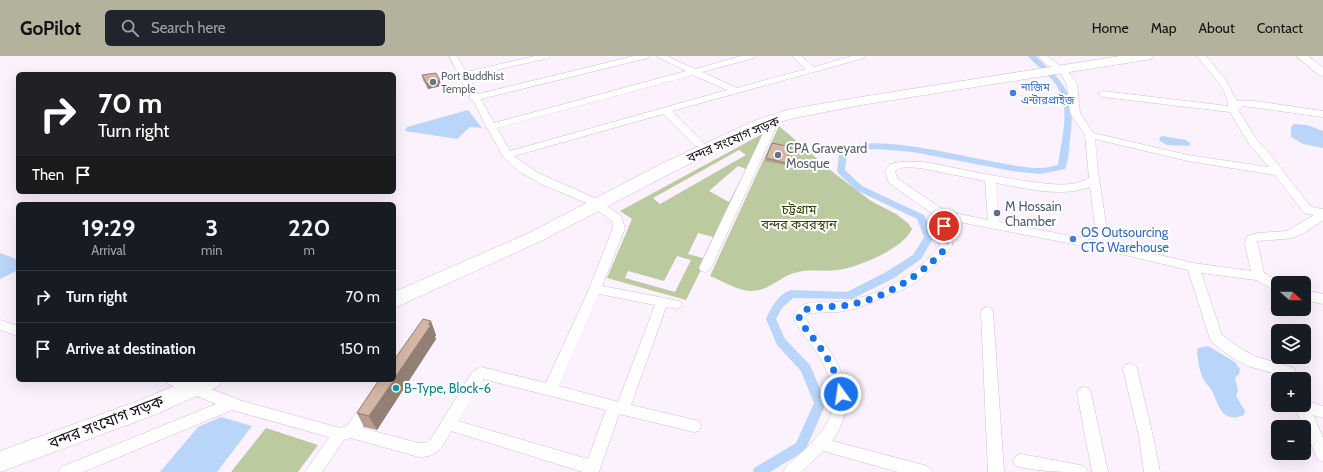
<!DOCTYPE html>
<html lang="en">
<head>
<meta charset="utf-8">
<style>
  body { margin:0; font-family:Cabin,"Noto Sans Bengali",sans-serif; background:#20242c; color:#f1f3f6; height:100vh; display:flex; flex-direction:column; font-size:15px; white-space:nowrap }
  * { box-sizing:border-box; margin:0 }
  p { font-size:13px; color:#9ea1a6 }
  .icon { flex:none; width:22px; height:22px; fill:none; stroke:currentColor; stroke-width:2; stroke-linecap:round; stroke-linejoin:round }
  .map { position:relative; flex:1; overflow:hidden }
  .side { position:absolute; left:16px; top:146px; width:380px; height:180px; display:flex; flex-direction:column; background:#171b24; border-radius:6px; box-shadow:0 4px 16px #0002 }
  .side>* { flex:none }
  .top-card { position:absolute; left:16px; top:16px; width:380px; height:122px; border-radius:6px; box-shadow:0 4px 16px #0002; background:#202124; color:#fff; overflow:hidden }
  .needle { width:26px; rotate:110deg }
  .fabs { position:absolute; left:1271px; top:220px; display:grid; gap:8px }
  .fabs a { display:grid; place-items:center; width:40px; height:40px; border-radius:6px; background:#171b24; box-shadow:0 4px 16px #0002; font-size:20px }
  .pin { position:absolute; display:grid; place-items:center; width:34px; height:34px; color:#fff; margin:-17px; border:2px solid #fff; border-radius:50%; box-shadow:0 1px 4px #0007 }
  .me { position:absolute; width:44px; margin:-22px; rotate:346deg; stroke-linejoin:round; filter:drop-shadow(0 0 3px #0008) }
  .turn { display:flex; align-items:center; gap:14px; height:84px; padding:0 16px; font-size:18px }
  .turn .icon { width:52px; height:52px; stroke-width:2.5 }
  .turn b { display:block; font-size:28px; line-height:34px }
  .then { display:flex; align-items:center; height:38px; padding:0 16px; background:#0003; gap:8px; font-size:15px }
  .eta { display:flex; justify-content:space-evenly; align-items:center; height:68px; text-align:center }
  .eta b { font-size:24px; font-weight:700; line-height:28px }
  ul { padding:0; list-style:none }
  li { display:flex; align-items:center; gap:12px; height:52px; padding:0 16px; border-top:1px solid #363941 }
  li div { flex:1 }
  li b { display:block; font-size:15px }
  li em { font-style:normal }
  header { display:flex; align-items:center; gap:24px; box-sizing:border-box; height:56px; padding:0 20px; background:#b4b19c; color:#111 }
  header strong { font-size:19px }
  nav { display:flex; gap:22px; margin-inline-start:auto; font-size:14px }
  .search { width:280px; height:36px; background:#20242c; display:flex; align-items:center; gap:10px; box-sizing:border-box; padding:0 14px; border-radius:6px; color:#9ea1a6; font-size:15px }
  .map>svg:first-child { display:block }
</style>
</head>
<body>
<header>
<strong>GoPilot</strong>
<div class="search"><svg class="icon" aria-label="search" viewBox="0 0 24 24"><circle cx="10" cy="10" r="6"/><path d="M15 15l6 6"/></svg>Search here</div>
<nav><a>Home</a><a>Map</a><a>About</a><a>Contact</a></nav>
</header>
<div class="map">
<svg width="1323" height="416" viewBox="0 0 1323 416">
  <rect width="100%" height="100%" fill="#fbf2fd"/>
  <g fill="#bccaa0" fill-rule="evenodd">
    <path d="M 779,70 L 834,117 L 871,145 L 896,158 L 908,167 L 912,173 C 903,193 859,211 838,214 C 825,216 811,213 798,216 C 781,219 769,236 750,235 C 737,234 722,225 710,220 Z"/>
    <path d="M 764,77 L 705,206 L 686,244 L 607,222 L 632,163 L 620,155 ZM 739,94 L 746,99 L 660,148 L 653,142 ZM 738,110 L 746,113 L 729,146 L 709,135 ZM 698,177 L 713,181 L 703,202 L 688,198 ZM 677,200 L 691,204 L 675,236 L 625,222 L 628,215 L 664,225 Z"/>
    <polygon points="266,372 318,389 298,416 231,416"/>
  </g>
  <g fill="#b9d6fa">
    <polygon points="468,54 482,72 470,71 457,83 405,75 407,71"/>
    <polygon points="1294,68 1307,69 1323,75 1323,92 1303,88 1291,81 1291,71"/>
    <polygon points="1162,80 1186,84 1191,88 1188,90 1167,89 1160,85 1159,82"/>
    <polygon points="0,197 14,202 18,206 18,214 0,223"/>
    <path d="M 1208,290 L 1235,306 L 1240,313 L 1239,318 L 1235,322 L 1238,334 L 1236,340 L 1245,355 L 1244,359 C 1222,368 1219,350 1212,335 C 1210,331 1205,327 1203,322 C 1199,315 1198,303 1197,295 L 1198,292 Z"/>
    <polygon points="221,361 252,370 217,416 160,416 198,371"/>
  </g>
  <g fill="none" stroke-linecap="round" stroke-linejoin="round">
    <path fill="#b9d6fa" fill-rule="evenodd" d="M 1028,0 L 1036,0 C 1067,30 1076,38 1070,83 C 1069,92 1069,105 1065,113 L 1040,118 L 1012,115 L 913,96 L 875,93 L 854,94 L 847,98 L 845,114 L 862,130 L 924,159 L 934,181 L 921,203 L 894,222 L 852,243 L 793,242 L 782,252 L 776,263 L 785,283 L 810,309 L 826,347 L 805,395 L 770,416 L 753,416 L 754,412 L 796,387 L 814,347 L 801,315 L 777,289 L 766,263 C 771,252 778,238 791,234 L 847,236 L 886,216 L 913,199 L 924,181 L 917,163 L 856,134 L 838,117 L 837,115 L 839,97 C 864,68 1000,113 1040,112 C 1046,112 1052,110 1058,109 C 1061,85 1072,51 1056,29 C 1049,18 1037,11 1028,0 Z"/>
    <defs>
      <g id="minor">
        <path d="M 449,0 L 457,0 L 466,16 L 535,0 L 550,0 L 549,2 L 469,20 L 478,38 L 634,0 L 649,0 L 648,2 L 481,43 L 494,67 L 686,15 L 656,0 L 667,0 L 695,13 L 741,0 L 755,0 L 754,2 L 702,16 L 737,32 L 806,13 L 792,0 L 801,0 L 814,11 L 852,0 L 865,0 L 864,2 L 672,55 L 703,86 L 704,88 L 703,90 L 695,90 L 663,58 L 514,100 L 538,117 L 597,143 L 621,160 L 625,172 L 602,230 L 680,245 L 682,248 L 680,251 L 676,253 L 666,251 L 631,349 L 699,365 L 701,370 L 699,375 L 694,376 L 619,358 L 599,416 L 583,416 L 451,375 C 442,391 439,401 419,401 L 351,382 L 344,384 L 322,416 L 305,416 L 329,381 L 232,354 L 83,416 L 58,416 L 61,411 L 216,348 L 168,328 L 166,324 L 188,324 L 242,345 L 340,372 L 347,370 L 379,324 L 394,324 L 362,372 L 419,387 L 426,387 L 431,383 L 472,316 L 481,311 L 546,327 L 589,233 L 613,172 L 612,165 L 589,148 L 541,128 L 520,116 L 503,101 L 488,73 L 485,71 L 486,70 L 473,44 L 469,42 L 470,40 ZM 693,19 L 727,34 L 510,95 L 497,72 ZM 599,238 L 655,249 L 618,346 L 559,330 ZM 483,323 L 606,354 L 588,403 L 458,365 Z"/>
        <path d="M 1039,0 L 1047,0 L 1059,9 L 1058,11 C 1050,13 1043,6 1039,0 Z"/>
        <path d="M 1197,0 L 1206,0 L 1225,23 L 1237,45 L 1255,45 L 1323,55 L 1323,61 L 1243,50 L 1238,54 L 1257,84 L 1269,97 L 1307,146 L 1312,151 L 1323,153 L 1323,164 L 1307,175 L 1295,181 L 1285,183 L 1257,185 L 1264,217 L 1281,227 L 1278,227 L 1278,236 L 1256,224 L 1201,217 L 1222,279 L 1243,294 L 1257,301 L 1294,312 L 1298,323 L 1284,323 L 1283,320 L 1248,310 L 1233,302 L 1211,286 L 1188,214 L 1104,194 L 959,166 L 948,165 L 953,176 L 952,190 L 945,200 L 918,225 L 902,234 L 855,253 L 838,256 L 810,257 L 805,261 C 810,272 820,281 827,291 C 848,319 855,355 832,385 L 924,409 L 929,411 L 932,416 L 898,416 L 823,395 L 801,416 L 783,416 L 786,411 C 799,398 816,385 826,369 C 840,348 831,318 818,299 C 810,286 799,275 793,261 C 796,255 798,251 805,248 C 815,245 827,247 838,246 C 873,243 920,218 940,189 L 941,176 L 933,158 L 889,127 L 885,116 L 890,108 C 916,101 943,110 969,115 C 990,119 1011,123 1032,126 C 1051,128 1071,132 1089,122 L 1085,79 L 1070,57 L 1067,28 L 1058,13 L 1062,10 L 1065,11 L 1077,28 L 1080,57 L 1093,77 L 1188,99 L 1269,111 L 1249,88 L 1230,56 L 1103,41 L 1098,38 L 1103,35 L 1228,50 C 1228,31 1207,14 1197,0 ZM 1095,83 L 1188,105 L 1275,119 L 1304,157 L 1314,159 L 1287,175 L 1258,177 L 1247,180 L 1245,188 L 1251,215 L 1193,207 L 1109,187 L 1098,116 ZM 906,111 L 920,112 L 985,125 L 988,164 L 959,158 L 944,157 L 942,153 L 898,123 L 895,116 L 897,113 ZM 996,127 C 1025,132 1061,142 1090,131 L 1097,185 L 999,166 Z"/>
        <polygon points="775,60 780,63 711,212 709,215 705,216 701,215 699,212 770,63"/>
        <polygon points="1304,234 1323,238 1323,248 1304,244"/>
        <polygon points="987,251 992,253 993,256 1004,416 988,416 981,256 982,253"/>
        <polygon points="0,264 18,270 18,280 0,274"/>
        <polygon points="1130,307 1135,309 1137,313 1153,380 1160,416 1144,416 1139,380 1123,313 1125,309"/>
        <polygon points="1084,331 1089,333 1091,337 1108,416 1092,416 1077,337 1079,333"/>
        <polygon points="1304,344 1323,350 1323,362 1313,359 1323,382 1323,406 1318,404 1294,349 1304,349"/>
        <path d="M 1021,398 L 1080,409 L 1085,411 L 1088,416 C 1064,416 1038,416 1016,410 L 1013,405 L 1016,400 Z"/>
      </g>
      <polygon id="tertiary" points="1296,0 1308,0 1323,12 1323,20 1319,19"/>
      <g id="trunk">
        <polygon points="1120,0 1153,0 1151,3 1146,4 861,49 794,62 766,70 675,115 541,185 394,252 394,236 529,177 663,107 756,64 791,53 861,41"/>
        <polygon points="188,324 222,324 219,330 154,359 0,416 0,395 138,345"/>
      </g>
    </defs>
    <use href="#minor" stroke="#d2bed6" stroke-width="1"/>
    <use href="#tertiary" stroke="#d2bed6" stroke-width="1"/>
    <use href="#trunk" stroke="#d2bed6" stroke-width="1"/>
    <use href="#minor" fill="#fff" fill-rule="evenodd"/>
    <use href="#tertiary" fill="#fff" fill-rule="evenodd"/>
    <use href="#trunk" fill="#fff" fill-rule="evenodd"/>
  </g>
  <g fill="#b59d8f">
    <polygon points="422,19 441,30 428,33 423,24"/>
    <polygon points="791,91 785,109 765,105 766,102"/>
    <polygon points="436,279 435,281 436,283 377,374 364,371 357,357"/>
  </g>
  <g fill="#947f74">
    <polygon points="440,24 441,30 428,33 427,28"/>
    <polygon points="431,265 436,279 435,281 436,283 377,374 369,360 394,324"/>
  </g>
  <g fill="#d3b6a6" stroke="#947f74">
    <polygon points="436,17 440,24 427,28 422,19"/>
    <polygon points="772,87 791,91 786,107 766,102"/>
    <polygon points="423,263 431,265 428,268 431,269 394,323 394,304"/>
    <polygon points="379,324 394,324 369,360 357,357"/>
  </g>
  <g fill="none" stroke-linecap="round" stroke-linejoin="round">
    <path stroke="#1a73e8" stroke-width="7" stroke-dasharray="0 12.6" d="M 841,338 C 836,309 820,291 802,268 L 799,261 L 802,255 C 817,249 837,252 853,248 C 882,242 909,226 931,207 C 936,202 943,197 945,191 C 948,184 947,176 944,170"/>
  </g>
  <g fill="#6b7280" stroke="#fff" stroke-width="1.5">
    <circle cx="433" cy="26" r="4"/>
    <circle cx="778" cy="99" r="4"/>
  </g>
  <g fill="#3f7fe0" stroke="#fff" stroke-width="1.5">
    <circle cx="1013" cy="37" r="4"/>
    <circle cx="1073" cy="183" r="4"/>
  </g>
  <circle fill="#5c6f8a" stroke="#fff" stroke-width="1.5" cx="997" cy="157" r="4"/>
  <circle fill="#0f9aa8" stroke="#fff" stroke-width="1.5" cx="396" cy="332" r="4"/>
  <g text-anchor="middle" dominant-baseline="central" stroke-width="4" stroke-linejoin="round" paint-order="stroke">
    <g font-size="11" fill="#5b616d" stroke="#fff" text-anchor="start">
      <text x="441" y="20">Port Buddhist<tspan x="441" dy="13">Temple</tspan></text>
    </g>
    <g font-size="11" fill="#366cbe" stroke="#fff" text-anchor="start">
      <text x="1021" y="31">নাজিম<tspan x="1021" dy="13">এন্টারপ্রাইজ</tspan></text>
    </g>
    <g font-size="13" fill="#181119" stroke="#fff">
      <text transform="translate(733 83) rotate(-23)">বন্দর সংযোগ সড়ক</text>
    </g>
    <g font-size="13" fill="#5b616d" stroke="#fff" text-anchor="start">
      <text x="786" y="92">CPA Graveyard<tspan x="786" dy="15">Mosque</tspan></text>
    </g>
    <g font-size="13" fill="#4e5e75" stroke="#fff" text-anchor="start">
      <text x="1005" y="150">M Hossain<tspan x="1005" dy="15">Chamber</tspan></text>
    </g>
    <g font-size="13" fill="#344306" stroke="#fff">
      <text x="799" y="153">চট্টগ্রাম<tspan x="799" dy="15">বন্দর কবরস্থান</tspan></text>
    </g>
    <g font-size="13" fill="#366cbe" stroke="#fff" text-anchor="start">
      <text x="1081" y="176">OS Outsourcing<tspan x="1081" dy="15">CTG Warehouse</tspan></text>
    </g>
    <g font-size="13" fill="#0d838f" stroke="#fff" text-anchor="start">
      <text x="404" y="332">B-Type, Block-6</text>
    </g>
    <g font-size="16" fill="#181119" stroke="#fff">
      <text transform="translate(106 366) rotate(-21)">বন্দর সংযোগ সড়ক</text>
    </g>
  </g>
</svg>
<div class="fabs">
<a><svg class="needle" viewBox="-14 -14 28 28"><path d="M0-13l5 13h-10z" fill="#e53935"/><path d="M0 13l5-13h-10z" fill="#9ea1a6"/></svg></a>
<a><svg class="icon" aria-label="layers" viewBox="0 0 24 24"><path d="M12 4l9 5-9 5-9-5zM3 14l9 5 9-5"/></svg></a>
<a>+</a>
<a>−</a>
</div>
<div class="pin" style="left:944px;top:170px;background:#d93025"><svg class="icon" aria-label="arrive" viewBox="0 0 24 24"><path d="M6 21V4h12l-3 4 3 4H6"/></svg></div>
<svg class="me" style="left:841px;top:338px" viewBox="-20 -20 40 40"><circle r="17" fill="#1a73e8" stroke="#fff" stroke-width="3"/><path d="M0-11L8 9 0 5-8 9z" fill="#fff"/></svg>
<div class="top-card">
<div class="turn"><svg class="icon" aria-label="right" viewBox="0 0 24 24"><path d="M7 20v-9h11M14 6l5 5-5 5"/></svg><div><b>70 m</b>Turn right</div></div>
<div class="then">Then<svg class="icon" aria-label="arrive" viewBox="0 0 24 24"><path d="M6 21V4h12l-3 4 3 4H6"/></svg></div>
</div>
<section class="side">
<div class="eta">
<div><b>19:29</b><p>Arrival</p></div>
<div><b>3</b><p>min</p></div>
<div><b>220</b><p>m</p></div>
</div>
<ul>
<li><svg class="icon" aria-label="right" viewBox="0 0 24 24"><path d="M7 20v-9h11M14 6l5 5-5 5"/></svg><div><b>Turn right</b></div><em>70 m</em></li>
<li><svg class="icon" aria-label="arrive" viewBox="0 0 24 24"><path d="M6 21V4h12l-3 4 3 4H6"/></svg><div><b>Arrive at destination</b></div><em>150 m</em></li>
</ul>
</section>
</div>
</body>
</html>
